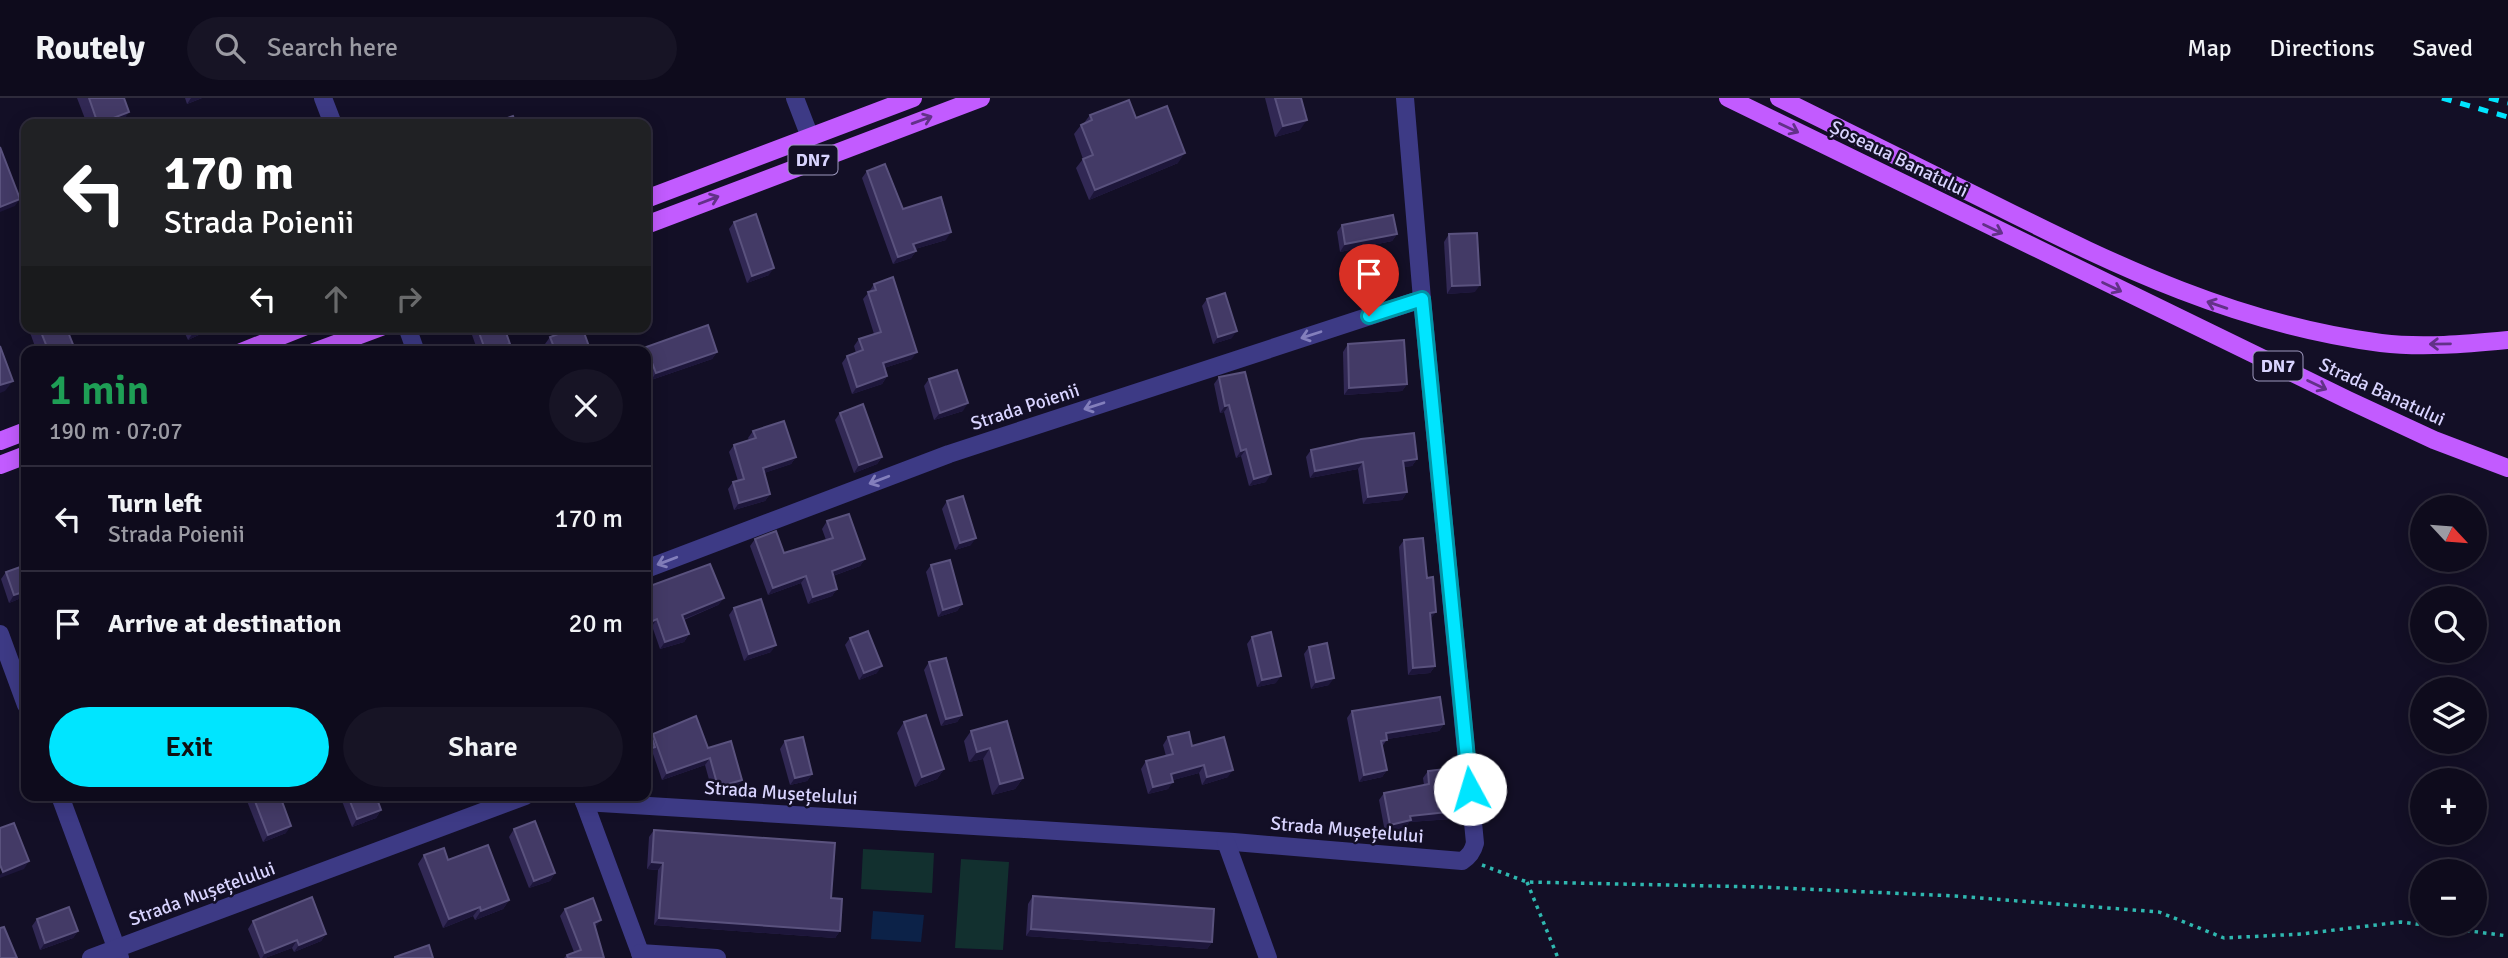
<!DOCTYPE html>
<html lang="en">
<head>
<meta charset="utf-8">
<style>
  body { margin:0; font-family:Signika,sans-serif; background:#171425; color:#f1f3f6; height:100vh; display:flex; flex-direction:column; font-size:26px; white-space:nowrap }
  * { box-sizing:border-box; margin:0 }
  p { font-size:23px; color:#9b9ba3 }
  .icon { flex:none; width:38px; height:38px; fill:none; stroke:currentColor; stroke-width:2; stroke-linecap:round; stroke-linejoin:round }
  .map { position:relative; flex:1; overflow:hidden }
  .details { position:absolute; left:21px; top:248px; width:630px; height:455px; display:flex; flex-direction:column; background:#0e0b1c; border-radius:14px; box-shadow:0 4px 18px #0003,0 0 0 2px #2e2b3b }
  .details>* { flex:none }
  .banner { position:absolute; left:21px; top:21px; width:630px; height:214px; border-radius:14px; box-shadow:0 4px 18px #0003,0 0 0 2px #2e2b3b; background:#202124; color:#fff; overflow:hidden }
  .needle { width:46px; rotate:116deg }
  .fabs { position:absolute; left:2410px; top:397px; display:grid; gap:14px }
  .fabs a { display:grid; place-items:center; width:77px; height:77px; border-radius:50%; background:#0e0b1c; box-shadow:0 4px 18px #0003,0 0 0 2px #2e2b3b; font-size:35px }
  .pin { position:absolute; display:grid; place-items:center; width:60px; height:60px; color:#fff; margin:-72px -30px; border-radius:50% 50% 50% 0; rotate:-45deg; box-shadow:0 0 7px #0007 }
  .pin .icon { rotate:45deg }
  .me { position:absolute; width:77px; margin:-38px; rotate:354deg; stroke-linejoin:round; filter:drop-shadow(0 0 5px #0008) }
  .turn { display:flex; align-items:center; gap:24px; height:147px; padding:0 28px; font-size:32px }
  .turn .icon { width:91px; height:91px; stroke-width:2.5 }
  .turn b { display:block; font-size:49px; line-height:60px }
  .lanes { display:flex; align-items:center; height:66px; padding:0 28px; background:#0003; justify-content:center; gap:35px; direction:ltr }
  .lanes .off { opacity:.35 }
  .round { display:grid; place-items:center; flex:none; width:74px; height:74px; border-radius:37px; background:#171425 }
  .summary { display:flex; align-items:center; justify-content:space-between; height:119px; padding:0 28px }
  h1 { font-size:42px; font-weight:600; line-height:52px; color:#1e9e55 }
  .button { display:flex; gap:14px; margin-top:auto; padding:14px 28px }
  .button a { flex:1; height:80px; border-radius:42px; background:#00e5ff; color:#111; font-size:28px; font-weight:600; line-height:80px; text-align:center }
  .button a+a { background:#171425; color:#f1f3f6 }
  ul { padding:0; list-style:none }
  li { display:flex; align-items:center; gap:21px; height:105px; padding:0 28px; border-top:2px solid #2e2b3b }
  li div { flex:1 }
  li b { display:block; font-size:26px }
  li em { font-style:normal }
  header { display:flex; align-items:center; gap:42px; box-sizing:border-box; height:98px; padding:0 35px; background:#0e0b1c; border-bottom:2px solid #2e2b3b }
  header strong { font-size:33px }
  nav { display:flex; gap:38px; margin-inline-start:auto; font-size:24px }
  .search { width:490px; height:63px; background:#171425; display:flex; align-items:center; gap:18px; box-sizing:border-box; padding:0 24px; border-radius:38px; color:#9b9ba3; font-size:26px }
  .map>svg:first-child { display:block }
</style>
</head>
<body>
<header>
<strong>Routely</strong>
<div class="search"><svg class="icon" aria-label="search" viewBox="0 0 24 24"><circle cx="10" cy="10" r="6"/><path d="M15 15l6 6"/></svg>Search here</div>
<nav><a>Map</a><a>Directions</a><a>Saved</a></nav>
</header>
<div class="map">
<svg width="2508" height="860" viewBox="0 0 2508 860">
  <rect width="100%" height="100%" fill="#130f26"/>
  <g fill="#12302f">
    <polygon points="863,751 934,755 932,795 861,791"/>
    <polygon points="961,761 1009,764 1003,852 955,850"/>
  </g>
  <polygon fill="#0c2248" points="873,813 924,817 921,844 871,841"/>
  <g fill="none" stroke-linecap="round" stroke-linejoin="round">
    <g stroke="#2fb8b0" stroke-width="3.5" stroke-dasharray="3.5 5" stroke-linecap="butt">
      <polyline points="1482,767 1527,784 1761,789 1955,798 2159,814 2224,840 2301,836 2401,824 2508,838"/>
      <polyline points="1527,784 1558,860"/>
    </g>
    <g stroke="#3d3a85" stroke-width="18">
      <polyline points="323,0 333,26"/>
      <polyline points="795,0 810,39"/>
      <polyline points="407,229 416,254"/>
      <polyline points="646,471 949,356 1422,201"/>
      <polyline points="0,536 26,607"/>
      <polyline points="60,698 120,860"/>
      <polyline points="582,698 642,860"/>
      <path d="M 584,704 L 1234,744 L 1462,763 C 1470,758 1473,753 1475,745 L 1422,201 L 1405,0"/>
      <polyline points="1226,744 1268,860"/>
      <polyline points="640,855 717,860"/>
      <polyline points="91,860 525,698"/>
    </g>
    <g stroke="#c25bff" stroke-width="18">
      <polyline points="1728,0 2348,302 2434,342 2508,370"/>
      <path d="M 1779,0 C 1850,35 1922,71 1993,106 C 2121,170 2237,226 2381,245 C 2422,250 2466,246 2508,242"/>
      <polyline points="646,101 913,0"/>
      <polyline points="646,127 981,0"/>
      <polyline points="241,254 304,229"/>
      <polyline points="314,254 381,229"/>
      <polyline points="0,343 26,333"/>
      <polyline points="0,367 26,357"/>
    </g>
    <g stroke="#00e5ff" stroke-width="5" stroke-dasharray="10 9" stroke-linecap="butt">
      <polyline points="2442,0 2508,19"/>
      <polyline points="2489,0 2508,5"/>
    </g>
  </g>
  <g fill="#312854">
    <polygon points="77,0 124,0 122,25 118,26 87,26"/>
    <polygon points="185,0 202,0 187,6"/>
    <polygon points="1265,0 1301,0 1300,32 1275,39"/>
    <polygon points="1090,17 1136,20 1178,65 1089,102 1076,70 1083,61 1074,36 1081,27 1084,25"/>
    <polygon points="867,73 903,111 946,142 915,151 916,153 911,160 893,166 862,80"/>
    <polygon points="734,124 769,177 747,185 729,131"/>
    <polygon points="1342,127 1397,136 1392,143 1340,154 1337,134"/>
    <polygon points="1449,136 1475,194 1447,196 1444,144"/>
    <polygon points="874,186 912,261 884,270 887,278 882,286 852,296 842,265 847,258 856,255 854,248 859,241 874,236 863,201 869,194"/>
    <polygon points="1207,201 1232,240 1213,246 1202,208"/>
    <polygon points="28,229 66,229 76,254 37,254"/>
    <polygon points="182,229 209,229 205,234 188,242"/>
    <polygon points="475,229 504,229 505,253 478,254 471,234"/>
    <polygon points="550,239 591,254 548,254 545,246"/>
    <polygon points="1348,246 1407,286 1402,293 1344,297 1343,254"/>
    <polygon points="646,249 717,254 712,261 651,282 646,268 646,254 643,254"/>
    <polygon points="1219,279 1266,384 1249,388 1241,358 1236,360 1224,314 1220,315 1214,286"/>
    <polygon points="929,281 963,313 934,322 924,288"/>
    <polygon points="840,315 882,359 877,366 854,375 835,322"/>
    <polygon points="753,333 796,359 791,366 764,375 770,396 765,403 734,412 728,391 733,384 738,383 729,354 734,347 749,342 748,340"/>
    <polygon points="1311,352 1417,361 1412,368 1403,369 1407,394 1402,402 1363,406 1358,371 1310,380 1306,359"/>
    <polygon points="947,403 971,447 955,452 942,411"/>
    <polygon points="827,423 865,461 860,468 833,478 837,491 832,498 808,506 801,485 768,497 750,448 755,441 784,455 826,442 822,431"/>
    <polygon points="1404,442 1431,521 1435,568 1430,575 1408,577 1399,449"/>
    <polygon points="931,467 962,506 957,513 938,519 926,474"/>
    <polygon points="6,474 26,498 9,505 1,481"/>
    <polygon points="647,489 724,500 718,507 684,522 689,536 684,544 660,551 652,528 646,531 646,490"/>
    <polygon points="734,510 771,554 744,563 729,517"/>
    <polygon points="1252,539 1276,585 1257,589 1247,546"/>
    <polygon points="850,540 877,575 859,582 845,547"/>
    <polygon points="1309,549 1329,587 1311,591 1304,556"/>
    <polygon points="929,564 962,617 957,624 941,628 924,572"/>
    <polygon points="1352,613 1444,626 1439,633 1387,641 1382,649 1387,672 1382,679 1359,684 1347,620"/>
    <polygon points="904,624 944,671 937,681 915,689 897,635"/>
    <polygon points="646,628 651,638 653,636 708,650 742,682 737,689 713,696 705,667 662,682 652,653 650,656 646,657"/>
    <polygon points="971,633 1023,680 1015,691 992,697 983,661 969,664 964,643"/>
    <polygon points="1168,639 1192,648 1228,679 1202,687 1199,675 1173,682 1168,691 1148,696 1141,671 1146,663 1166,658 1163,647"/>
    <polygon points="785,643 812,676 807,683 790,687 780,651"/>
    <polygon points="1428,673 1456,713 1451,721 1409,724 1406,729 1385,734 1379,702 1384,695 1424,687 1423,680"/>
    <polygon points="245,698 280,698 286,735 263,744"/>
    <polygon points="340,698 376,698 381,712 376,720 352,729"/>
    <polygon points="514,731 555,775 550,783 529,790 509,739"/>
    <polygon points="654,732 831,800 840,833 835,840 654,827 658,772 647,771 649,739"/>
    <polygon points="424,757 448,762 509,802 503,811 475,822 473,818 443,830 418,766"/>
    <polygon points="1033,798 1212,844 1207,851 1026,838 1028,806"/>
    <polygon points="565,811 596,829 595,830 604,860 564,860 567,857 574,854 560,818"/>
    <polygon points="37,821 78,833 73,840 40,852 32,828"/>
    <polygon points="253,823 326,836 321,843 294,854 292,850 265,860 260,860 248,831"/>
  </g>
  <g fill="#1d163a">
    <polygon points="191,0 202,0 187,6"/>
    <polygon points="129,14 122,25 118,26 98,26"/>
    <polygon points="1307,22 1300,32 1275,39 1283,28"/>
    <polygon points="1185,55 1178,65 1089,102 1095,92"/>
    <polygon points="20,101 15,108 0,114 0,109"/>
    <polygon points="951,134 946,142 908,153 913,146"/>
    <polygon points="1397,136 1392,143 1340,154 1345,146"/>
    <polygon points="916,153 911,160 893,166 898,159"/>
    <polygon points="774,170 769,177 747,185 752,178"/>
    <polygon points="1480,187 1475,194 1447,196 1452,188"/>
    <polygon points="206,229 209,229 205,234 188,242 193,235"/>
    <polygon points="1237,233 1232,240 1213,246 1218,239"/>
    <polygon points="510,246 504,254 489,254"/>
    <polygon points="717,254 712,261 651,282 656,275"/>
    <polygon points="917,254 912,261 878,272 883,265"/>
    <polygon points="887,278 882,286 852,296 857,289"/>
    <polygon points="13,283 5,293 0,295 0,287"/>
    <polygon points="1407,286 1402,293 1344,297 1349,290"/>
    <polygon points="968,305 963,313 934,322 940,315"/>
    <polygon points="1229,307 1224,314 1220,315 1225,308"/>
    <polygon points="1246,351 1241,358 1236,360 1241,353"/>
    <polygon points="796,359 791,366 758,377 763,370"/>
    <polygon points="882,359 877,366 854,375 859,367"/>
    <polygon points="1417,361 1412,368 1398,370 1403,363"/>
    <polygon points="1363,364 1358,371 1310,380 1315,373"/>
    <polygon points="1271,376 1266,384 1249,388 1254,381"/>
    <polygon points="1407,394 1402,402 1363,406 1368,399"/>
    <polygon points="770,396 765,403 734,412 739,405"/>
    <polygon points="976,440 971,447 955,452 960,445"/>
    <polygon points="865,461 860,468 827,480 832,473"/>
    <polygon points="806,478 801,485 768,497 773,490"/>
    <polygon points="837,491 832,498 808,506 813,499"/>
    <polygon points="26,493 26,498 9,505 14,497"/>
    <polygon points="724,500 718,507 677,524 682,517"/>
    <polygon points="962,506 957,513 938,519 943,512"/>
    <polygon points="1436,514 1431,521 1425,522 1430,515"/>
    <polygon points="657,521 652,528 646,531 646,526"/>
    <polygon points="689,536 684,544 660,551 665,544"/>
    <polygon points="776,547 771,554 744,563 749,556"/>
    <polygon points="882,568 877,575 859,582 864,575"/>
    <polygon points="1435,568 1430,575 1408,577 1413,570"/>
    <polygon points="1281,578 1276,585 1257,589 1262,582"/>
    <polygon points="1334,580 1329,587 1311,591 1316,584"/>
    <polygon points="962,617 957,624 941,628 946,621"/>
    <polygon points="1444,626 1439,633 1381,642 1386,635"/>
    <polygon points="655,649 650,656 646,657 646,652"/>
    <polygon points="990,650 983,661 969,664 977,654"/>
    <polygon points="710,660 705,667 662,682 667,675"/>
    <polygon points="1204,667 1199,675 1166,684 1171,676"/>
    <polygon points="944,671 937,681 915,689 922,679"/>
    <polygon points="1233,672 1228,679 1202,687 1207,679"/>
    <polygon points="1387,672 1382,679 1359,684 1364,677"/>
    <polygon points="812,676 807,683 790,687 795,680"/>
    <polygon points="1023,680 1015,691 992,697 1000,686"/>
    <polygon points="742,682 737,689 713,696 718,689"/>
    <polygon points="1173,684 1168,691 1148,696 1153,689"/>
    <polygon points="88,698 98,698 85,703"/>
    <polygon points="381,712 376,720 352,729 357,721"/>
    <polygon points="1456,713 1451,721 1409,724 1406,729 1385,734 1390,727 1410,718"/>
    <polygon points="291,728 286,735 263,744 268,737"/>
    <polygon points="29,763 24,771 0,780 0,777 3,774"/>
    <polygon points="652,764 663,765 658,772 647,771"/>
    <polygon points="555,775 550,783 529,790 534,783"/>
    <polygon points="509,802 503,811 475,822 481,813"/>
    <polygon points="480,809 473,818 443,830 449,821"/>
    <polygon points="659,820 840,833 835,840 654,827"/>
    <polygon points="601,822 596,829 589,832 594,825"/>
    <polygon points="1031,831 1212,844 1207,851 1026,838"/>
    <polygon points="78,833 73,840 40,852 45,845"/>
    <polygon points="326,836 321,843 294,854 299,847"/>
    <polygon points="297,842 292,850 265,860 262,860 265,855"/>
  </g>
  <g fill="#433a66" stroke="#5a527e" stroke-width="2">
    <polygon points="89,0 124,0 129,14 98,26"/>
    <polygon points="1275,0 1301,0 1307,22 1283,28"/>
    <polygon points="1129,2 1136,20 1167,8 1185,55 1095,92 1083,61 1093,57 1081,27 1092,22 1090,17"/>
    <polygon points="513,18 516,26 492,26"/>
    <polygon points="0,49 20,101 0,109"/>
    <polygon points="885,66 903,111 941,99 951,134 913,146 916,153 898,159 867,73"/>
    <polygon points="756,116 774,170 752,178 734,124"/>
    <polygon points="1393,117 1397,136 1345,146 1342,127"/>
    <polygon points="1477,135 1480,187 1452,188 1449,136"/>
    <polygon points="893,179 917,254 883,265 887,278 857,289 847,258 863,252 859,241 881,234 868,194 876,192 874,186"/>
    <polygon points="1225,195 1237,233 1218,239 1207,201"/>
    <polygon points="708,227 717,254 656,275 646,249"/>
    <polygon points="39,229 66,229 76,254 49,254"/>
    <polygon points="190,229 206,229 193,235"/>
    <polygon points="477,229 504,229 510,246 486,254"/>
    <polygon points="577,229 582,229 591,254 556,254 550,239"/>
    <polygon points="1404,242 1407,286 1349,290 1348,246"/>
    <polygon points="0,248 13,283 0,287"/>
    <polygon points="461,250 462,254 451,254"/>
    <polygon points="957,272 968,305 940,315 929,281"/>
    <polygon points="1245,274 1271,376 1254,381 1246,351 1241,353 1229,307 1225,308 1219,279"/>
    <polygon points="863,306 882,359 859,367 840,315"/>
    <polygon points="784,323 796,359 763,370 770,396 739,405 733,384 744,381 734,347 756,340 753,333"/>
    <polygon points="1414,335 1417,361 1403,363 1407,394 1368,399 1363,364 1315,373 1311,352 1361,341"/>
    <polygon points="963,398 976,440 960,445 947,403"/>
    <polygon points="849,416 865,461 832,473 837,491 813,499 806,478 773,490 755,441 776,433 784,455 833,440 827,423"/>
    <polygon points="1423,440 1427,480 1433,479 1436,514 1430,515 1435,568 1413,570 1404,442"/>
    <polygon points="950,462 962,506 943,512 931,467"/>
    <polygon points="710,466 724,500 682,517 689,536 665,544 657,521 646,526 646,496 649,495 647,489"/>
    <polygon points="26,467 26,493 14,497 6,474"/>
    <polygon points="761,501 776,547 749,556 734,510"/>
    <polygon points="868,533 882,568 864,575 850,540"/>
    <polygon points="1271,534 1281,578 1262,582 1252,539"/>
    <polygon points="1327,545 1334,580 1316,584 1309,549"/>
    <polygon points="946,560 962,617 946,621 929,564"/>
    <polygon points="1440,599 1444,626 1386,635 1387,642 1381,643 1387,672 1364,677 1352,613"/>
    <polygon points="926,617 944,671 922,679 904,624"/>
    <polygon points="696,618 708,650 731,643 742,682 718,689 710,660 667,675 653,636"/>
    <polygon points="1007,623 1023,680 1000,686 990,650 977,654 971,633"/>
    <polygon points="646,628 648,628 655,649 646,652"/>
    <polygon points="1189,634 1192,648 1224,639 1233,672 1207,679 1204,667 1171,676 1173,684 1153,689 1146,663 1173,656 1168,639"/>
    <polygon points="803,639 812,676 795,680 785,643"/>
    <polygon points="1452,670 1456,713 1410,718 1411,722 1390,727 1384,695 1429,686 1428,673"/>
    <polygon points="253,698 280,698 291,728 268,737"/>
    <polygon points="348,698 376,698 381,712 357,721"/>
    <polygon points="535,723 555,775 534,783 514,731"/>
    <polygon points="14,725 29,763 3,774 0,767 0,730"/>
    <polygon points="654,732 835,745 831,800 842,801 840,833 659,820 663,765 652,764"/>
    <polygon points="488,747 509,802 481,813 480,809 449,821 424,757 444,750 448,762"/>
    <polygon points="1033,798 1214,811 1212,844 1031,831"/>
    <polygon points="312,799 326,836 299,847 297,842 265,855 253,823"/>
    <polygon points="593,800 601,822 594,825 604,860 568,860 567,857 581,852 565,811"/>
    <polygon points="69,809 78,833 45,845 37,821"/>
    <polygon points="4,829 17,860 0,860 0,830"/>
    <polygon points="429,847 433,860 395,860 395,859"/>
  </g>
  <defs><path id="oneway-shaft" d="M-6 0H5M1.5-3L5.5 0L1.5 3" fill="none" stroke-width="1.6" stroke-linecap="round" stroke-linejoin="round" transform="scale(1.75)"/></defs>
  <g stroke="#623188">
    <use href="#oneway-shaft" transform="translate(922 22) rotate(-20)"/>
    <use href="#oneway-shaft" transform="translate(1789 30) rotate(26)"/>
    <use href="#oneway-shaft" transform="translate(709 102) rotate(-21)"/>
    <use href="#oneway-shaft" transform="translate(1993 131) rotate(26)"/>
    <use href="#oneway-shaft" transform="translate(2112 189) rotate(26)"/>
    <use href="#oneway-shaft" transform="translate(2217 207) rotate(-161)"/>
    <use href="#oneway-shaft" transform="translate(2440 246) rotate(179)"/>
    <use href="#oneway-shaft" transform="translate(2317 287) rotate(26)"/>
  </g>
  <g stroke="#837fbc">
    <use href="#oneway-shaft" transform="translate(1311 237) rotate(162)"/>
    <use href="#oneway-shaft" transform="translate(1094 308) rotate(162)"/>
    <use href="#oneway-shaft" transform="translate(879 382) rotate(159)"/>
    <use href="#oneway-shaft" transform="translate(667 463) rotate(159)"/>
  </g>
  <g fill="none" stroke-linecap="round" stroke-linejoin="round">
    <defs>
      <polyline id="route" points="1369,218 1422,201 1470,691"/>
    </defs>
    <use href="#route" stroke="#0095a6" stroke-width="18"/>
    <use href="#route" stroke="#00e5ff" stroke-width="12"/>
  </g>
  <g text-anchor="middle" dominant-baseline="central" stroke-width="5" stroke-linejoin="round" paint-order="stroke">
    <g fill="#130f26" stroke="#9e99be" stroke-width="2">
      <rect x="788.5" y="47.5" width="49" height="29" rx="5"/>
      <rect x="2253.5" y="253.5" width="49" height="29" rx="5"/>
    </g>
    <g font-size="18" font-weight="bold" fill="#d9d4ff">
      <text x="813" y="62">DN7</text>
      <text x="2278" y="268">DN7</text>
    </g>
    <g font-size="19" fill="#d9d4ff" stroke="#130f26">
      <text transform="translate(1899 61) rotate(26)">Șoseaua Banatului</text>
      <text transform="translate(2382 294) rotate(25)">Strada Banatului</text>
      <text transform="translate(1025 309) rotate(-18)">Strada Poienii</text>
      <text transform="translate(781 695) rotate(4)">Strada Mușețelului</text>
      <text transform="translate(1347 732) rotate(5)">Strada Mușețelului</text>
      <text transform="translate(202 796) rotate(-20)">Strada Mușețelului</text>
    </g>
  </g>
</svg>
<div class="fabs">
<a><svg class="needle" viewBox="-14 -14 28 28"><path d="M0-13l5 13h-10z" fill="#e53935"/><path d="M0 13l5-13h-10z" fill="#9b9ba3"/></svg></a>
<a><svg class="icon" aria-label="search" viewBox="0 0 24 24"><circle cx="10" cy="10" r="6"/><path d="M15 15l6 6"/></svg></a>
<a><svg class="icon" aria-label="layers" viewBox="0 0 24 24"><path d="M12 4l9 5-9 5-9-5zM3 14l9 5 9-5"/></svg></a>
<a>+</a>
<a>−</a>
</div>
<div class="pin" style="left:1369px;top:218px;background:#d93025"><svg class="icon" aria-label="arrive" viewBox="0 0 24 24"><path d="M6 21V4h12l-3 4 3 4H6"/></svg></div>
<svg class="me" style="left:1470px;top:691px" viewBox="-20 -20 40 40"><circle r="19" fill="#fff"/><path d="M0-13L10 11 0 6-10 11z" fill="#00e5ff"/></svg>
<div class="banner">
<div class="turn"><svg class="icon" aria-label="left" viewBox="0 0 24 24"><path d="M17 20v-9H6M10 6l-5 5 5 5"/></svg><div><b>170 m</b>Strada Poienii</div></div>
<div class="lanes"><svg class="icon" aria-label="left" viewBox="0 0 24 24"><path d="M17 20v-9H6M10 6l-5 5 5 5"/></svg><svg class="icon off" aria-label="ahead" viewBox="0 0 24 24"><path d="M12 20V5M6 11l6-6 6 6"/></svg><svg class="icon off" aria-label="right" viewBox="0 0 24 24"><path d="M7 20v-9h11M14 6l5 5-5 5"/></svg></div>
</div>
<section class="details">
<div class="summary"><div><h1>1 min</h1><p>190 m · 07:07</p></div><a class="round"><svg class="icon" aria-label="close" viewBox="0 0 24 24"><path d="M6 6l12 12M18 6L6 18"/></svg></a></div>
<ul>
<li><svg class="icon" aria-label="left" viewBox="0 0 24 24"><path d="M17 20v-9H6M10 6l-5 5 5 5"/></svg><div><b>Turn left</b><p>Strada Poienii</p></div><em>170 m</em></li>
<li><svg class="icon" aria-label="arrive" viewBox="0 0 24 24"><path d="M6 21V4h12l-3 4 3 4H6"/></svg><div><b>Arrive at destination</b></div><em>20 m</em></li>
</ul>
<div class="button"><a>Exit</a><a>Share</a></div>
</section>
</div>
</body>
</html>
